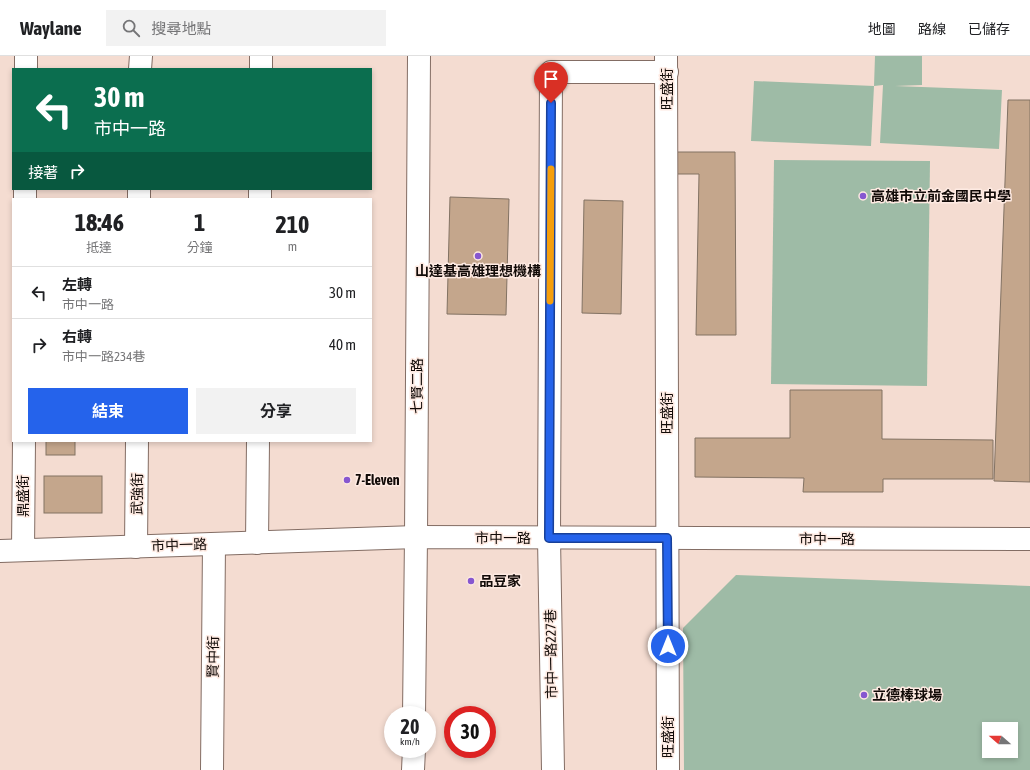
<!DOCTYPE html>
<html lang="zh-TW">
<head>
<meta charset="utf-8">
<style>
  body { margin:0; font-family:"Asap Condensed","Noto Sans TC",sans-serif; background:#f2f2f2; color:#202124; height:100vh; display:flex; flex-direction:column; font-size:15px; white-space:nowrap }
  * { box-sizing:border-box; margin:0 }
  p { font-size:13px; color:#757577 }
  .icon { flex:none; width:22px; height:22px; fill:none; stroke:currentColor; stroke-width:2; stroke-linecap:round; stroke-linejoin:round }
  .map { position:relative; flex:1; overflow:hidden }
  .drawer { position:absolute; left:12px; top:142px; width:360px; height:244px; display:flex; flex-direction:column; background:#fff; border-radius:0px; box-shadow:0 2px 6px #0003 }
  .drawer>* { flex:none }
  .guide { position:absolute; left:12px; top:12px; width:360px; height:122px; border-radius:0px; box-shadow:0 2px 6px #0003; background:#0b6e4f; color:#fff; overflow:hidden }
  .needle { width:26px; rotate:290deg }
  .fabs { position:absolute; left:982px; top:666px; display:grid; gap:8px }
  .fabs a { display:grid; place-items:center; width:36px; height:36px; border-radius:0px; background:#fff; box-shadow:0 2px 6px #0003; font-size:20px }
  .speed { position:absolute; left:384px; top:650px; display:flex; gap:8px; font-size:20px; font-weight:700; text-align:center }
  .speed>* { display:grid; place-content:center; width:52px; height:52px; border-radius:50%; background:#fff; box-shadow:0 2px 6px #0003; line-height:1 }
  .speed small { font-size:10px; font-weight:400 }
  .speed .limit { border:6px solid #d22; background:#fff; color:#111 }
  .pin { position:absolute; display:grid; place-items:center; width:34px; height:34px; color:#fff; margin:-41px -17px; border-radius:50% 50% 50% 0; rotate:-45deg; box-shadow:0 0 4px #0007 }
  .pin .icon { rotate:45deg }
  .me { position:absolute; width:44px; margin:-22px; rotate:0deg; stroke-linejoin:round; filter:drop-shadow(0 0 3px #0008) }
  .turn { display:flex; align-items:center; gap:14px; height:84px; padding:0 16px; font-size:18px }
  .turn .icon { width:52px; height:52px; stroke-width:2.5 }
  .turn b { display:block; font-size:28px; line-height:34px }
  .then { display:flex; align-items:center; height:38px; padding:0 16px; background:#0003; gap:8px; font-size:15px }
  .eta { display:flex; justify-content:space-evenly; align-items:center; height:68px; text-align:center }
  .eta b { font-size:24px; font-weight:700; line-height:28px }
  .button { display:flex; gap:8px; margin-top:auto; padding:8px 16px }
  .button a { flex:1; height:46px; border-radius:0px; background:#2563eb; color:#fff; font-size:16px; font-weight:700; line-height:46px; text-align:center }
  .button a+a { background:#f2f2f2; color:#202124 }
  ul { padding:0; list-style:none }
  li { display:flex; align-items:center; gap:12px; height:52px; padding:0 16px; border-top:1px solid #e0e0e0 }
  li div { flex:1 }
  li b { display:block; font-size:15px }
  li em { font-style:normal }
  header { display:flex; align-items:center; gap:24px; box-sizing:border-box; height:56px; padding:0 20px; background:#fff; border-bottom:1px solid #e0e0e0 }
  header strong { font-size:19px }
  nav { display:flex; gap:22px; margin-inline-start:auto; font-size:14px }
  .search { width:280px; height:36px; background:#f2f2f2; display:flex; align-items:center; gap:10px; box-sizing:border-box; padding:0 14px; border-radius:0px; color:#757577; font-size:15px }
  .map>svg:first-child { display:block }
</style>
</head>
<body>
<header>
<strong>Waylane</strong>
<div class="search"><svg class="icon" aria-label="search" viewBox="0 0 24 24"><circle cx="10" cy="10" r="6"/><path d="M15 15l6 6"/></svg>搜尋地點</div>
<nav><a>地圖</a><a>路線</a><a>已儲存</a></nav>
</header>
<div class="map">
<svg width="1030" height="714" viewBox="0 0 1030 714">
  <rect width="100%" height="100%" fill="#f4dcd1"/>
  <g fill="#9ebba6" fill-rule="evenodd">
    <polygon points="875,0 922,0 922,29 895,30 1002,34 999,93 880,87 883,29 874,30 871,90 751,85 754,25 874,30"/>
    <polygon points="774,104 930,105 927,330 771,328"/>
    <path d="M 736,519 L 1030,530 L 1030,714 L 684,714 L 683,572 ZM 989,673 L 1011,673 L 1011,695 L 989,695 Z"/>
  </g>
  <g fill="#c4a68c" stroke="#827263">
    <polygon points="1008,44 1030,44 1030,426 994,425"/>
    <polygon points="672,96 735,96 736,279 696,279 699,118 672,118"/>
    <polygon points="450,141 509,143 506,259 447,258"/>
    <polygon points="584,144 623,145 621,258 582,257"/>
    <polygon points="790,334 882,334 882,383 993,384 993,423 883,423 883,436 803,436 804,422 695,421 695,382 790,382"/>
    <rect x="46" y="385" width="29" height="14"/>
    <rect x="44" y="420" width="58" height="37"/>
  </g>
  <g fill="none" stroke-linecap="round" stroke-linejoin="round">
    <defs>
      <g id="minor">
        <polyline points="666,0 668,714"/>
        <polyline points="26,13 26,0"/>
        <polyline points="140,13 141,0"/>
        <polyline points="261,13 261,0"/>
        <polyline points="25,143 25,133"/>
        <polyline points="139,143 139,133"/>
        <polyline points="260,143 260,133"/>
        <polyline points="257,487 258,385"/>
        <polyline points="136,491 137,385"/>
        <polyline points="23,494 24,385"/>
        <polyline points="0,495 416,481 1030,483"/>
        <polyline points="414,659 416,481 419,0"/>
        <polyline points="212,714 214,488"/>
        <polyline points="413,714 414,693"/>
        <polyline points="553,714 549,482 551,16 667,16"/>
      </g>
    </defs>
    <use href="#minor" stroke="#836d64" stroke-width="24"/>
    <use href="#minor" stroke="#fff" stroke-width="22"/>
  </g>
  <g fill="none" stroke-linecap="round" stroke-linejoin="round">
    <defs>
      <polyline id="route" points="551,47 549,482 667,482 668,590"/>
    </defs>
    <use href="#route" stroke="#184099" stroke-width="10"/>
    <use href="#route" stroke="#2563eb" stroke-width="7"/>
    <polyline stroke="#f59e0b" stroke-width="7" points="550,245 551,113"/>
  </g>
  <g fill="#8657d0" stroke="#feeae2" stroke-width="1.5">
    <circle cx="863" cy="140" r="4"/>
    <circle cx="478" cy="200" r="4"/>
    <circle cx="347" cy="424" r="4"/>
    <circle cx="471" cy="525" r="4"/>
    <circle cx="864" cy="639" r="4"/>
  </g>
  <g text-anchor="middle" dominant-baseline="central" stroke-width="3" stroke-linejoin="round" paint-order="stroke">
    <g font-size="14" fill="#110a07" stroke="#feeae2">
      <text transform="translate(667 33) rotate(-90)">旺盛街</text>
      <text transform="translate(417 330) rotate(-90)">七賢二路</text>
      <text transform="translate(667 357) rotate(-90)">旺盛街</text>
      <text transform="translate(137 438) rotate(-89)">武強街</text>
      <text transform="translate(23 440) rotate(-90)">鼎盛街</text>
      <text x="503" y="482">市中一路</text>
      <text x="827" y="483">市中一路</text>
      <text transform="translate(179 489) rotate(-2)">市中一路</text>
      <text transform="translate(551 598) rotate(-91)">市中一路227巷</text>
      <text transform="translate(213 601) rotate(-89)">賢中街</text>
      <text transform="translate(668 681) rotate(-90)">旺盛街</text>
    </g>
    <g font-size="14" font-weight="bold" fill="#110a07" stroke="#feeae2" text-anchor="start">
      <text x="871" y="140">高雄市立前金國民中學</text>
      <text x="478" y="215" text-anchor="middle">山達基高雄理想機構</text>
      <text x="355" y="424">7-Eleven</text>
      <text x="479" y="525">品豆家</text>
      <text x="872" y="639">立德棒球場</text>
    </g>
  </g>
</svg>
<div class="fabs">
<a><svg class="needle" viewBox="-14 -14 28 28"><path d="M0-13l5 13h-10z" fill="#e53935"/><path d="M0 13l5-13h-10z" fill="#757577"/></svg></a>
</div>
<div class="speed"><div>20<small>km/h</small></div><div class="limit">30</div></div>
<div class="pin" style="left:551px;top:47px;background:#d93025"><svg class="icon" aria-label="arrive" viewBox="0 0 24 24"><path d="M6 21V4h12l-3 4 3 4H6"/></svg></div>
<svg class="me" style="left:668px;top:590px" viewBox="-20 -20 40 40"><circle r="17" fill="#2563eb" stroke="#fff" stroke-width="3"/><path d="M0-11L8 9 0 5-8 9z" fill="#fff"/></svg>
<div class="guide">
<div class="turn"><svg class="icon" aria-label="left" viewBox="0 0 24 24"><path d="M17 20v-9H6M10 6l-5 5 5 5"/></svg><div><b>30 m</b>市中一路</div></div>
<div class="then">接著<svg class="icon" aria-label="right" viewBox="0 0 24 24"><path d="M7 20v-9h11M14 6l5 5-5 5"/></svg></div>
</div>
<section class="drawer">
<div class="eta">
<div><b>18:46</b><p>抵達</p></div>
<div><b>1</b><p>分鐘</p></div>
<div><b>210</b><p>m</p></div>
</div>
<ul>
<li><svg class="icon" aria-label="left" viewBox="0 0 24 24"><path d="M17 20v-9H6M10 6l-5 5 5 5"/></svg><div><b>左轉</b><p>市中一路</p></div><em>30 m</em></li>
<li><svg class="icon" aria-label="right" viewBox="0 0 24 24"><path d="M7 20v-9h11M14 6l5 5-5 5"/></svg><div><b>右轉</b><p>市中一路234巷</p></div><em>40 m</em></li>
</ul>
<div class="button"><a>結束</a><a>分享</a></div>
</section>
</div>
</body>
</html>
